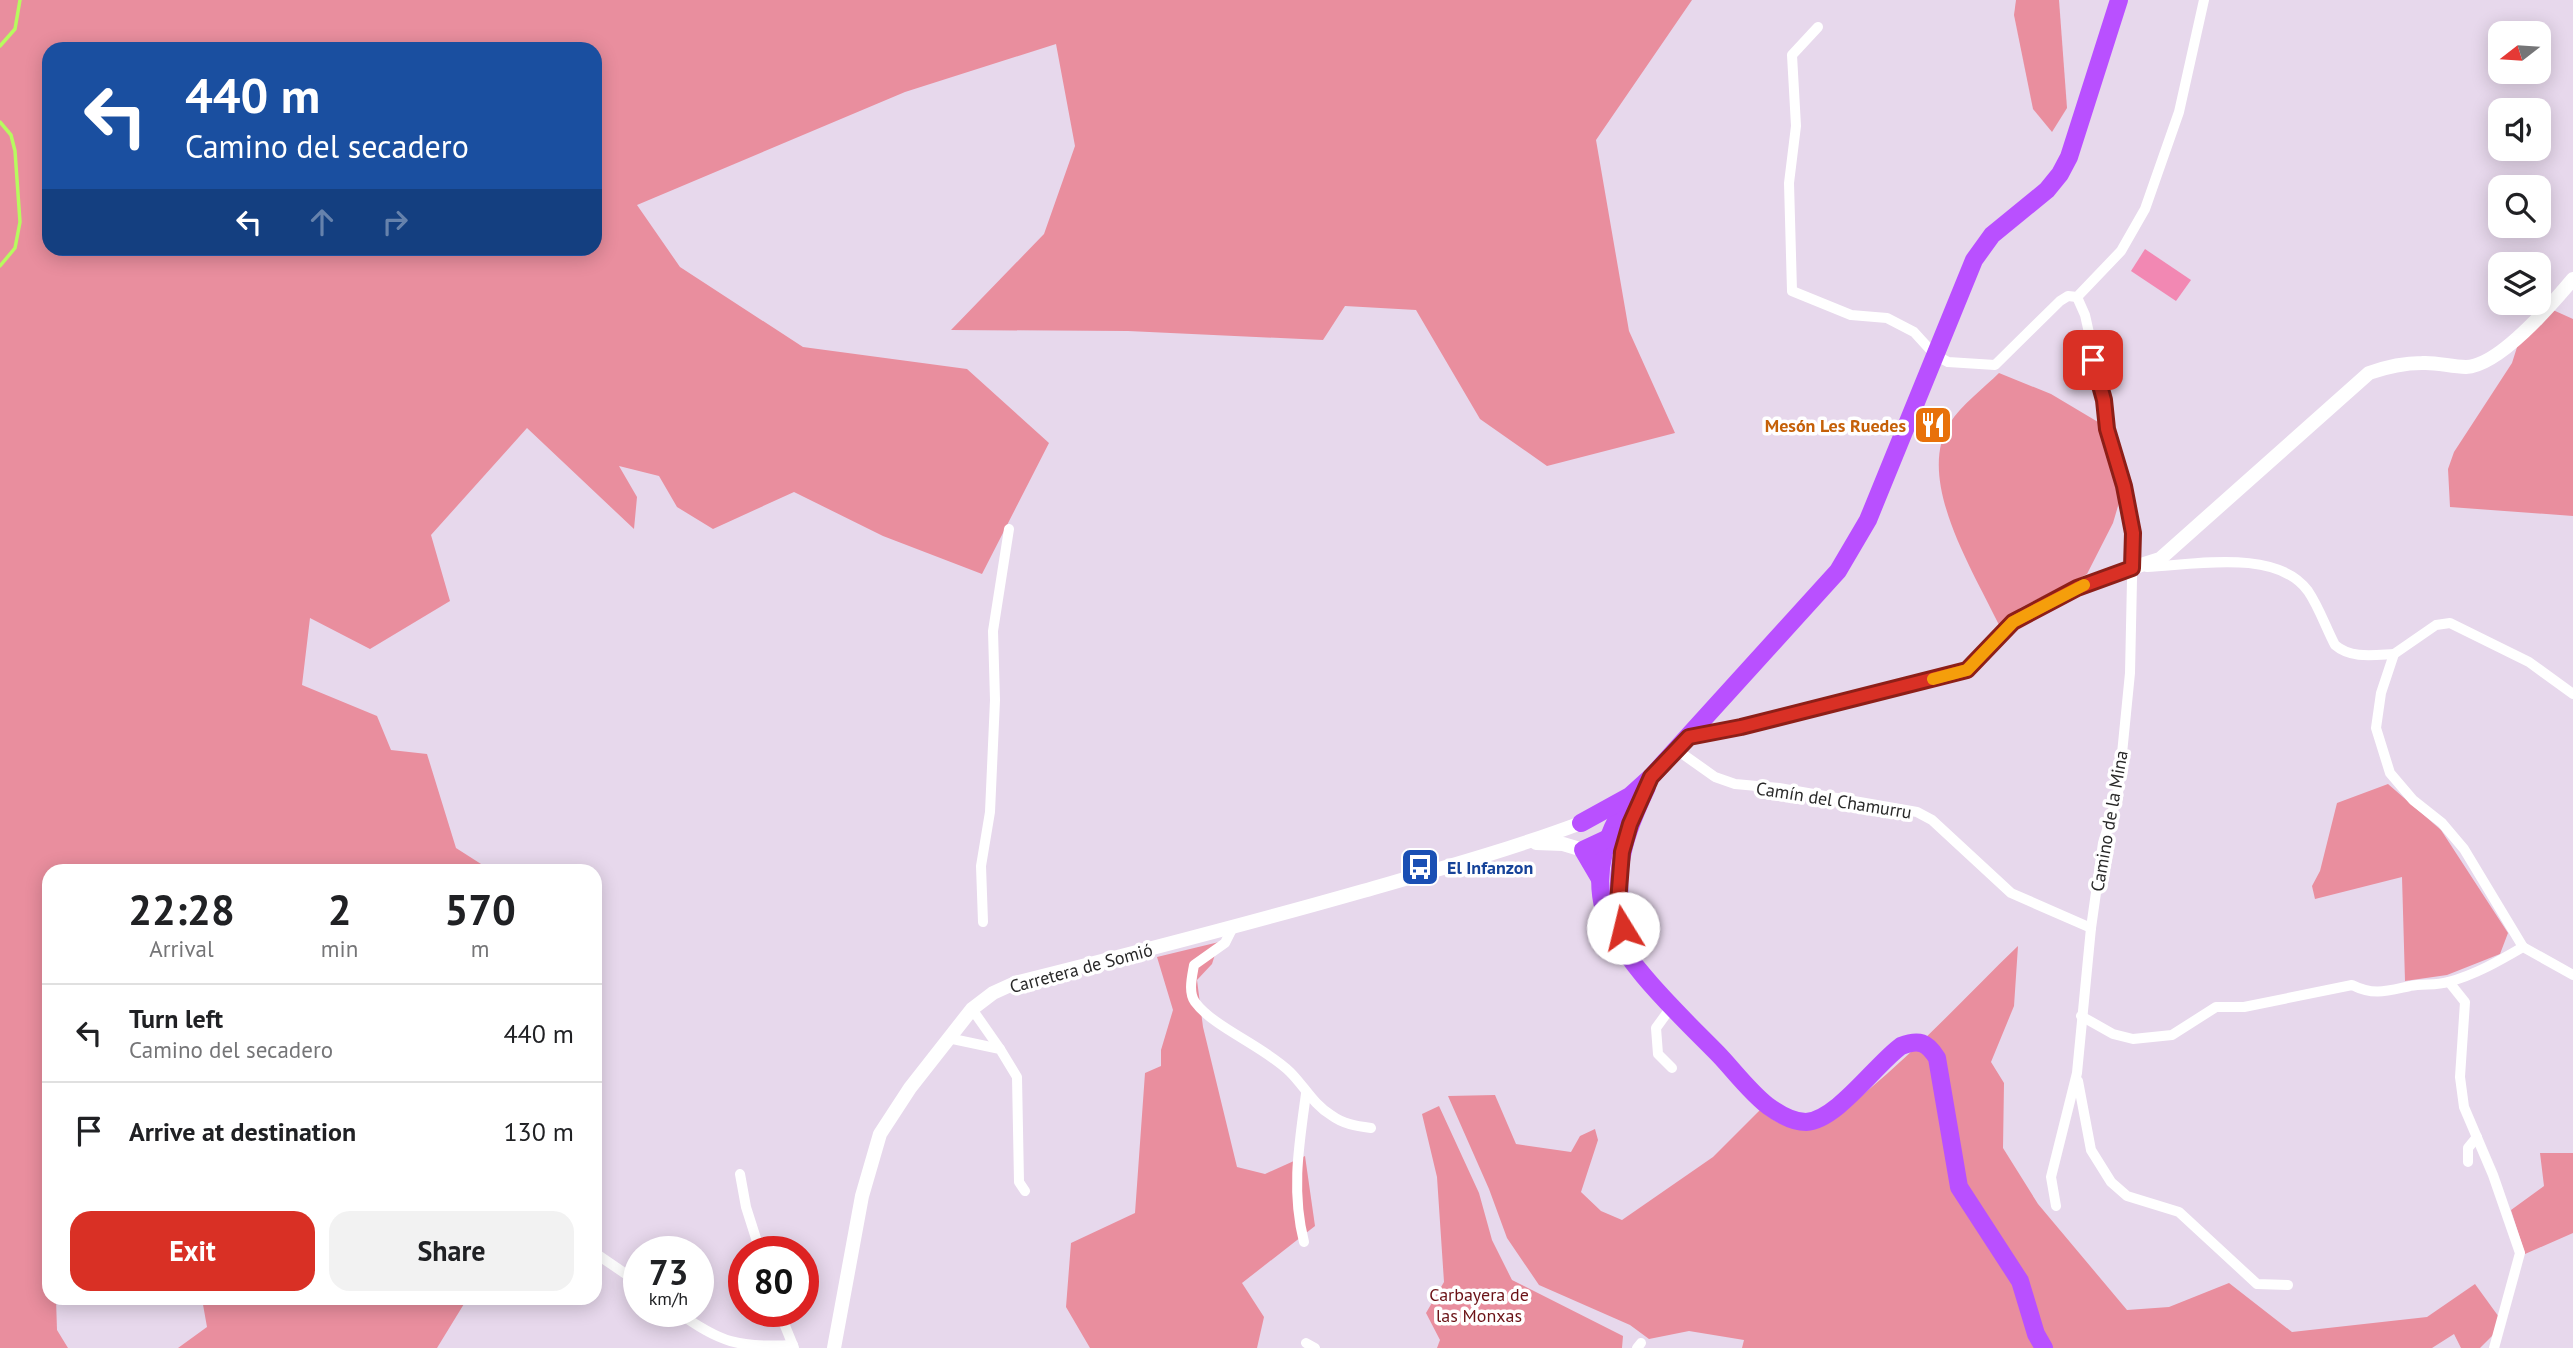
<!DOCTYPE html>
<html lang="en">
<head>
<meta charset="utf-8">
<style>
  body { margin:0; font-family:"PT Sans",sans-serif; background:#f2f2f2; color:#202124; height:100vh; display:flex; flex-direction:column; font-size:26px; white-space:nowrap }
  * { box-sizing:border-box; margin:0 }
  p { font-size:23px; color:#757577 }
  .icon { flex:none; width:38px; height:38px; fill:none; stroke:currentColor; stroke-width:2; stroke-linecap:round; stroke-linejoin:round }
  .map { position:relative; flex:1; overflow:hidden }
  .drawer { position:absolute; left:42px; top:864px; width:560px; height:441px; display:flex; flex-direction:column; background:#fff; border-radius:21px; box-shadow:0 4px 18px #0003 }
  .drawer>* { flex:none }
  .banner { position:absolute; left:42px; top:42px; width:560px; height:214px; border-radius:21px; box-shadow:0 4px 18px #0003; background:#1a4fa0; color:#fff; overflow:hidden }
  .needle { width:46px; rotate:253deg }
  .tools { position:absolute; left:2488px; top:21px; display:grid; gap:14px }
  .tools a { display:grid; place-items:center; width:63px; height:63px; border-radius:14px; background:#fff; box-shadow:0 4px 18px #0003; font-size:35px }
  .speed { position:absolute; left:623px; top:1236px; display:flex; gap:14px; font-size:35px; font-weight:700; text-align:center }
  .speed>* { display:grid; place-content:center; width:91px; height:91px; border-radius:50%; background:#fff; box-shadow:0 4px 18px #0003; line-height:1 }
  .speed small { font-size:18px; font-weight:400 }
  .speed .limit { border:10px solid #d22; background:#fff; color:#111 }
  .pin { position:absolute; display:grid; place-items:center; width:60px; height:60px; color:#fff; margin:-30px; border-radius:14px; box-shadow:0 4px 10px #0006 }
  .me { position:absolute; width:77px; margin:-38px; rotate:351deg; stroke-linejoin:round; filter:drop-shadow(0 0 5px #0008) }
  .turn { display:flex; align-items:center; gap:24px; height:147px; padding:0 28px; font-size:32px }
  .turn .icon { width:91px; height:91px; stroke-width:2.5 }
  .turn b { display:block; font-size:49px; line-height:60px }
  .lanes { display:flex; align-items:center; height:66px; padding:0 28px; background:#0003; justify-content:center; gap:35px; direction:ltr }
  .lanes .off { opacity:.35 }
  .eta { display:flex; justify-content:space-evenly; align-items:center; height:119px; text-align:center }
  .eta b { font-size:42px; font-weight:700; line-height:49px }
  .action { display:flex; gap:14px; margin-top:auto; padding:14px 28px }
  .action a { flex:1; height:80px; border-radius:21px; background:#d93025; color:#fff; font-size:28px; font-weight:700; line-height:80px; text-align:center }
  .action a+a { background:#f2f2f2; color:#202124 }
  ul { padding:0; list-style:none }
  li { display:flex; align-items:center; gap:21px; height:98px; padding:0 28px; border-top:2px solid #e0e0e0 }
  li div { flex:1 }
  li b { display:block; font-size:26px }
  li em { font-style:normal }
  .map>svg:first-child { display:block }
</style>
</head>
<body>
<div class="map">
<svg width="2573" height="1348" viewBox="0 0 2573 1348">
  <rect width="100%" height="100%" fill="#e7d8ec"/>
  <g fill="#e98e9e" fill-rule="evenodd">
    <path d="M 0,0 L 1692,0 L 1596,140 L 1629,331 L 1675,433 L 1547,466 L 1480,419 L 1416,310 L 1345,306 L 1323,340 L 1128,331 L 951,330 L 1044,234 L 1075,146 L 1056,44 L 905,92 L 637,205 L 680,267 L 803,347 L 967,369 L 1049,443 L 982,574 L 883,536 L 794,492 L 713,529 L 677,507 L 659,476 L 619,466 L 637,497 L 634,529 L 527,428 L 431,535 L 450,601 L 370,649 L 310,618 L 302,685 L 377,716 L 391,750 L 427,754 L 456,848 L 492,871 L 49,872 L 49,1298 L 56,1299 L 57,1330 L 68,1348 L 0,1348 ZM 49,49 L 595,49 L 595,248 L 49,248 Z"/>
    <polygon points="2016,0 2059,0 2067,108 2052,132 2033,109 2014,15"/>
    <polygon points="2553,310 2573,319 2573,516 2450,507 2448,469 2454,452 2512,363 2519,341"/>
    <path d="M 1999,373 L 2051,394 L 2098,422 L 2109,445 L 2121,496 L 2113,523 L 2087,574 L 2020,608 L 1999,625 C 1974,572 1914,479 1950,423 C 1961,405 1984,388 1999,373 Z"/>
    <polygon points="2388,784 2441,830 2508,933 2500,954 2447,975 2405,981 2402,877 2315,899 2312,886 2320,871 2337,803"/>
    <polygon points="1219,942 1212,964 1197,980 1203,1027 1237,1167 1265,1174 1305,1156 1315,1226 1242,1283 1264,1317 1257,1348 1090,1348 1066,1307 1071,1243 1135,1213 1145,1073 1161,1066 1161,1050 1173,1010 1157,957"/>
    <path d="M 2018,946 L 2014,1006 L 1991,1062 L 2004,1083 L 2003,1148 L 2038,1204 L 2127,1310 L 2169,1307 L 2229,1283 L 2292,1332 L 2427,1317 L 2475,1284 L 2504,1324 L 2480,1348 L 2461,1348 L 2454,1334 L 2432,1348 L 1742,1348 L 1744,1340 L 1689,1331 L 1649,1339 L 1630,1325 L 1539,1285 L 1507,1238 L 1489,1189 L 1448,1096 L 1495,1095 L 1516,1144 L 1571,1152 L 1580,1136 L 1595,1129 L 1598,1140 L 1581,1192 L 1601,1211 L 1622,1220 L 1713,1157 L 1760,1110 C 1776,1123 1796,1135 1819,1127 C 1837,1121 1852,1104 1866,1092 C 1920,1047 1967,995 2018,946 Z"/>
    <polygon points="1439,1106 1479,1193 1492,1240 1512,1280 1623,1336 1622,1348 1437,1348 1440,1340 1426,1313 1444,1282 1437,1177 1422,1114"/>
    <polygon points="2540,1153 2573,1153 2573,1233 2525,1254 2511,1210 2544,1186"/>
    <polygon points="202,1299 202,1298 467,1299 437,1348 178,1348 207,1327"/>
  </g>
  <polygon fill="#f288b3" points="2145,249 2191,280 2176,301 2131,271"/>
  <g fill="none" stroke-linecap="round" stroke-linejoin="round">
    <g stroke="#b7fa5f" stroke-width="3.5">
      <polyline points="0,46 15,29 20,0"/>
      <polyline points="0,122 11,135 15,151 20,222 15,248 0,266"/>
    </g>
    <g stroke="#fff" stroke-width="10">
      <polyline points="1818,27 1792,55 1796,126 1789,183 1792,291 1851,315 1887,318 1914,332 1935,355 1948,362 1995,365 2060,301 2068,296 2077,297 2121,251 2145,209 2179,112 2204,0"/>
      <path d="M 2147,567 C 2193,565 2277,548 2308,591 C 2319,607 2326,628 2335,645 C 2351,659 2374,655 2394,654"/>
      <polyline points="1677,750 1715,777 1735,784 1779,788 1917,812 1932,820 2011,893 2091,928"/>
      <polyline points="983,922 981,866 990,812 995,700 993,631 1009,529"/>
      <path d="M 1232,929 L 1225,943 L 1194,965 C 1192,977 1188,992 1195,1002 C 1213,1027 1265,1047 1290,1072 C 1305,1087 1313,1104 1331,1115 C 1343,1124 1356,1126 1371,1128"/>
      <polyline points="2523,947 2464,849 2442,823 2413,800 2390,773 2376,728 2381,693 2394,654 2436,625 2450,623 2529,662 2573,694"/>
      <polyline points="2449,982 2465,1002 2460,1077 2464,1107 2493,1175 2520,1253 2494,1348"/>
      <polyline points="1672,1006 1656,1028 1658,1054 1672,1068"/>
      <polyline points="972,1009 1000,1049"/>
      <path d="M 2081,1016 L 2113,1034 L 2133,1039 L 2172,1035 L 2216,1007 L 2244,1007 L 2352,985 C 2374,996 2387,991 2410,986 C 2422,983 2436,986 2448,982 C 2475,975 2499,961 2523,947 L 2573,975"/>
      <polyline points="948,1038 1000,1049 1017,1077 1019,1182 1025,1191"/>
      <polyline points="2078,1081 2091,1150 2111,1182 2127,1196 2179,1212 2257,1284 2288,1285"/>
      <polyline points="2468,1162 2468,1148 2477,1137"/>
      <polyline points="740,1174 746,1207 760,1251"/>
      <polyline points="2056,1206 2051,1177 2077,1073 2091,928 2103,843 2118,794 2130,673 2133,533 2117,457 2107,429 2104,400 2085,315 2077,297"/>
      <path d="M 1304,1242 C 1291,1191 1299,1145 1306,1094"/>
      <polyline points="595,1253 639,1283"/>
      <path d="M 676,1311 C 721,1343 738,1348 793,1345"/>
      <polyline points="779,1311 794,1348"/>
      <polyline points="1306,1343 1315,1348"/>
      <polyline points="1637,1348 1641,1343"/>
    </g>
    <g stroke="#fff" stroke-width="14">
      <path d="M 1689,737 L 1741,727 L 1967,670 L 2013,622 L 2097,579 L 2160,559 L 2369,373 C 2386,367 2404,363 2422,363 C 2437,362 2451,367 2466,367 C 2499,366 2552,304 2573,279"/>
      <polyline points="1536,843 1563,844 1583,850"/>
      <path d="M 834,1348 L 862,1196 L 880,1134 L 910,1088 L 972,1009 L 993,993 L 1015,983 C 1131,954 1247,924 1363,891 C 1436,870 1509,850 1581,823"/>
    </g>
    <g stroke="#b950ff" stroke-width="18">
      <path d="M 1628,799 C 1607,834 1593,869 1604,910 C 1616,957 1685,1020 1720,1056 C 1735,1072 1750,1092 1768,1106 C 1779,1114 1792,1122 1806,1122 C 1837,1120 1875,1065 1901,1046 C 1919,1039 1927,1042 1937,1058 L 1959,1187 L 2020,1281 L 2036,1334 L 2044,1348"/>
      <polyline points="1581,823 1630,796 1651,777 1838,571 1868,520 1974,260 1992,235 2047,190 2060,174 2069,157 2119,0"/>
      <polyline points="1600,879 1583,850 1613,836"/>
      <path d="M 1628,949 C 1612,880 1617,851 1647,787"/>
    </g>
  </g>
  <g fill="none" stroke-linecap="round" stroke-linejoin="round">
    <defs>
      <polyline id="route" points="1623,928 1618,902 1622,852 1630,824 1651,777 1689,737 1741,727 1967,670 2013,622 2077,588 2132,568 2133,533 2124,486 2107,429 2104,400 2093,360"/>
    </defs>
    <use href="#route" stroke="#8d1f18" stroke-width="18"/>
    <use href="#route" stroke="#d93025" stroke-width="12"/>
    <polyline stroke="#f59e0b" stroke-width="12" points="1933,679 1967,670 2013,622 2084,585"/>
  </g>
  <defs>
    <symbol id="restaurant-square" viewBox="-11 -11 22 22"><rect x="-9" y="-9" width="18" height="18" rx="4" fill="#e8710a" stroke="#fff"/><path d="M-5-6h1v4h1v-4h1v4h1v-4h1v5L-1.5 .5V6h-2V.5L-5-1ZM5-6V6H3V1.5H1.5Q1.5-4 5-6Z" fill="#fff"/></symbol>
    <symbol id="bus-square" viewBox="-11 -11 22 22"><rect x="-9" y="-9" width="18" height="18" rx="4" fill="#1a4fb4" stroke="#fff"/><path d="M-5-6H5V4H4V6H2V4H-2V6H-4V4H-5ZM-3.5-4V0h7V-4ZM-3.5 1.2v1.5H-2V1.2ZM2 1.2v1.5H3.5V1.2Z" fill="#fff"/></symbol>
  </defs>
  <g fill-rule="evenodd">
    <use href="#restaurant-square" x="1911" y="403" width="44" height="44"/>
    <use href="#bus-square" x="1398" y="845" width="44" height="44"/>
  </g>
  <g text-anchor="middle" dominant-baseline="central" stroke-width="7" stroke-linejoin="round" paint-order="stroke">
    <g font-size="18" font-weight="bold" fill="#c56008" stroke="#fff" text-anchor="end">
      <text x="1906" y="425">Mesón Les Ruedes</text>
    </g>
    <g font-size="18" fill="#282828" stroke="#fff">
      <text transform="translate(1834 800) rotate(9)">Camín del Chamurru</text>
      <text transform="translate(2109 821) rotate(-80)">Camino de la Mina</text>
      <text transform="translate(1081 968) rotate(-15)">Carretera de Somió</text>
    </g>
    <g font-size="18" font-weight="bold" fill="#164399" stroke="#fff" text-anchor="start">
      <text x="1447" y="867">El Infanzon</text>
    </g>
    <g font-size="18" fill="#6b1216" stroke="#fff">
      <text x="1479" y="1294">Carbayera de<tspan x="1479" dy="21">las Monxas</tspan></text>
    </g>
  </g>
</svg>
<div class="tools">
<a><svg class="needle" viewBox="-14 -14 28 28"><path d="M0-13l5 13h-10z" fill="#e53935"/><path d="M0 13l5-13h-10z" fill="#757577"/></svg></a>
<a><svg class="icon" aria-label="sound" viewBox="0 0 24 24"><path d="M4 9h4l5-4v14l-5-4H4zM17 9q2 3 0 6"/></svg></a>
<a><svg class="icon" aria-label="search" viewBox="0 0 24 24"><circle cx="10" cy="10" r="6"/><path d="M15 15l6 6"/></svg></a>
<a><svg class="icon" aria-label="layers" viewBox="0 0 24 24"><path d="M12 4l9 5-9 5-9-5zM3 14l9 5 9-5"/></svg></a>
</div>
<div class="speed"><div>73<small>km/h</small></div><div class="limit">80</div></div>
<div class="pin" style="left:2093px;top:360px;background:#d93025"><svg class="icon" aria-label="arrive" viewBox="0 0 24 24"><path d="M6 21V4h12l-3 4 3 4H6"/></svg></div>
<svg class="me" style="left:1623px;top:928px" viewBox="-20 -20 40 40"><circle r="19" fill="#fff"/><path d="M0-13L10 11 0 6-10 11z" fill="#d93025"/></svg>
<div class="banner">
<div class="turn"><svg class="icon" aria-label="left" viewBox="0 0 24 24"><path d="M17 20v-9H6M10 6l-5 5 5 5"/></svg><div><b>440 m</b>Camino del secadero</div></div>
<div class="lanes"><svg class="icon" aria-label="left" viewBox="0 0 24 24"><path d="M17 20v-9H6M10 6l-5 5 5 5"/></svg><svg class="icon off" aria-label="ahead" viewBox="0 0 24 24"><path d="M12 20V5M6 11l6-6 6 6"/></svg><svg class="icon off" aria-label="right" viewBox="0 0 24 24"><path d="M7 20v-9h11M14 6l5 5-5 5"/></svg></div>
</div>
<section class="drawer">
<div class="eta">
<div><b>22:28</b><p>Arrival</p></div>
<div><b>2</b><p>min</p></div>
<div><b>570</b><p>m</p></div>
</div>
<ul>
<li><svg class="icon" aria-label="left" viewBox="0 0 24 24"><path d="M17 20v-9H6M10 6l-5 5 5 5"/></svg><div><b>Turn left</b><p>Camino del secadero</p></div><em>440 m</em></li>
<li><svg class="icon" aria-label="arrive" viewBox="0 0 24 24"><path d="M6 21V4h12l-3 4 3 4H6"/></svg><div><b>Arrive at destination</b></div><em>130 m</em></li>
</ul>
<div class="action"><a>Exit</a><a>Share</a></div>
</section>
</div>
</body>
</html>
